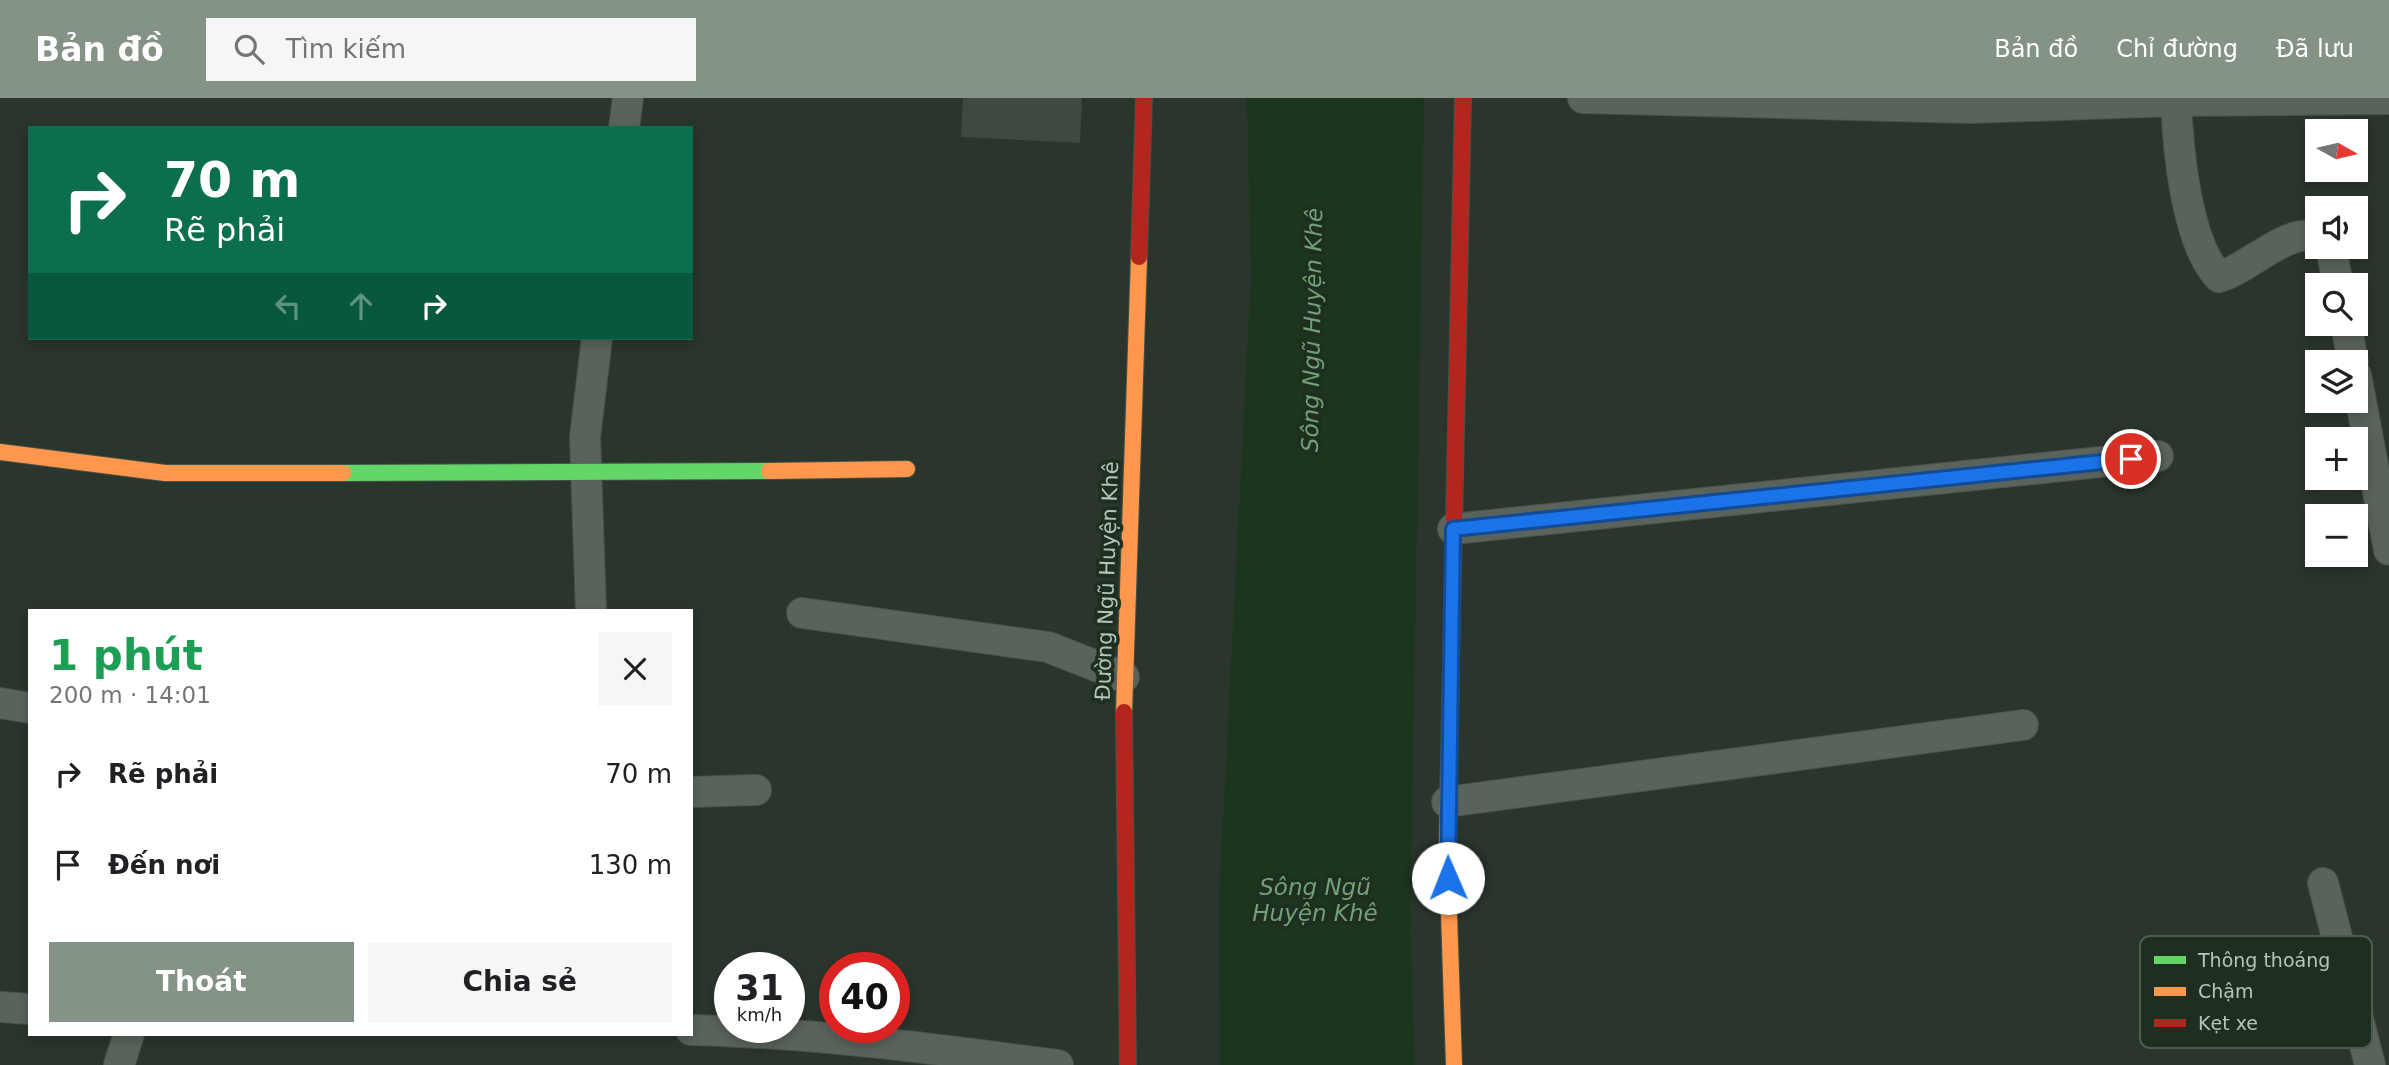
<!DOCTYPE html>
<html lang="vi">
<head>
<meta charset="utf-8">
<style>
  body { margin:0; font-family:"DejaVu Sans",sans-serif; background:#f6f6f6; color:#202124; height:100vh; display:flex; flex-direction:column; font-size:26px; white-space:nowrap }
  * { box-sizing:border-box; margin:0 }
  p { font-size:23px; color:#757577 }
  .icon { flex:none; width:38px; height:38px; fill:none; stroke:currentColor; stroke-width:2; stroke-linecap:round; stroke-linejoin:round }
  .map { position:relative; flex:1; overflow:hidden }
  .panel { position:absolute; left:28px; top:511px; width:665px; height:427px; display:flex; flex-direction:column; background:#fff; border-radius:0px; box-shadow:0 4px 10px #0003 }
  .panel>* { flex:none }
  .hud { position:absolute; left:28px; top:28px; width:665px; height:214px; border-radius:0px; box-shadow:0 4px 10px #0003; background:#0b6e4f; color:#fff; overflow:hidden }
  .needle { width:46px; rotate:98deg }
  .buttons { position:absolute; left:2305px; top:21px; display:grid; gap:14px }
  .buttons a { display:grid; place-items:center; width:63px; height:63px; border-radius:0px; background:#fff; box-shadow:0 4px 10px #0003; font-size:35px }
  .speed { position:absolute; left:714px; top:854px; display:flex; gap:14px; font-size:35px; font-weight:700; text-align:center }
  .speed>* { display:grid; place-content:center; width:91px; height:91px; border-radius:50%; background:#fff; box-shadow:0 4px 10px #0003; line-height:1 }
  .speed small { font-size:18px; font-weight:400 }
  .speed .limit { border:10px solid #d22; background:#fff; color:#111 }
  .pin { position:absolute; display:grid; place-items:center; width:60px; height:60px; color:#fff; margin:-30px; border:4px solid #fff; border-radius:50%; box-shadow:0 2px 7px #0007 }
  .me { position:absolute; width:77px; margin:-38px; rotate:359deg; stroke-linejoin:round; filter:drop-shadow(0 0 5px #0008) }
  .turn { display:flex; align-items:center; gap:24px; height:147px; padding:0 21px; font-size:32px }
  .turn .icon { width:91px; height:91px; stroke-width:2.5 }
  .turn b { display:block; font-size:49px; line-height:60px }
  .lanes { display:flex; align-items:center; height:66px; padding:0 21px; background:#0003; justify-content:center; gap:35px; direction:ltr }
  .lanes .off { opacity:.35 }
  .round { display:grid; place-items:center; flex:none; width:74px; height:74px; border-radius:0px; background:#f6f6f6 }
  .headline { display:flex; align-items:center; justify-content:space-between; height:119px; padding:0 21px }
  h1 { font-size:42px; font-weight:700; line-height:52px; color:#1e9e55 }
  .cta { display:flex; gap:14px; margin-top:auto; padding:14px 21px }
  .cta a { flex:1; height:80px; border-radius:0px; background:#849386; color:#fff; font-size:28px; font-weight:700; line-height:80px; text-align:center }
  .cta a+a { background:#f6f6f6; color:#202124 }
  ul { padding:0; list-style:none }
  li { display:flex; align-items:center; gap:21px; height:91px; padding:0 21px }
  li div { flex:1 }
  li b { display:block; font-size:26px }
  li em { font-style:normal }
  header { display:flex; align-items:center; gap:42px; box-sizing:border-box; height:98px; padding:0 35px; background:#849386; color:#fff }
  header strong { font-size:33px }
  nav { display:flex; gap:38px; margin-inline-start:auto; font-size:24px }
  .search { width:490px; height:63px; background:#f6f6f6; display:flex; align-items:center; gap:18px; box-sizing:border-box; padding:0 24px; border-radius:0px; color:#757577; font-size:26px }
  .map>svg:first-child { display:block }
</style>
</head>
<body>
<header>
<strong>Bản đồ</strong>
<div class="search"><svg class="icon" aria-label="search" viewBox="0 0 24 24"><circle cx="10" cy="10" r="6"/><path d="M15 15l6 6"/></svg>Tìm kiếm</div>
<nav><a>Bản đồ</a><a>Chỉ đường</a><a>Đã lưu</a></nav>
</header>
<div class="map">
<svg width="2389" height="967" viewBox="0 0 2389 967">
  <rect width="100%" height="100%" fill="#2a352c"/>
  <!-- water -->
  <path fill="#1b351f" d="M1247 0H1424L1410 832 1415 967H1220L1219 804 1251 180Z"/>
  <!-- building -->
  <path fill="#3e4940" d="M963 0H1082L1080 45 961 39Z"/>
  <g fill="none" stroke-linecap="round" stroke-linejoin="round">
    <defs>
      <path id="street" d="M1583 0 1970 10 2176 3C2178 51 2186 144 2219 179 2248 171 2288 129 2317 139
        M2176 3 2389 1
        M624 30 628 0
        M2331 149 2338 187
        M2346 226 2353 264
        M2356 277 2389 452
        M1453 431 2158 358
        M591 513 585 339 597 240
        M802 515 1048 549 1124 579
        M0 605 30 610
        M691 694 756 692
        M1447 704 2023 627
        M2323 785 2370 967
        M0 909 30 911
        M691 932C815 935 936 951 1058 967
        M119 967 129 936"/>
      <path id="fast" d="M343 375 769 373"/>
      <path id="slow" d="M0 354 165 375H343
        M769 373 907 371
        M1452 520 1447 754 1454 967
        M1124 614 1139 159"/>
      <path id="jam" d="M1139 159 1144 0
        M1452 520 1463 0
        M1124 614 1128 967"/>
    </defs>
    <!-- street casing -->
    <use href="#street" stroke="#475249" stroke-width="32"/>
    <!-- fast casing -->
    <use href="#fast" stroke="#475249" stroke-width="18"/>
    <!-- slow casing -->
    <use href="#slow" stroke="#475249" stroke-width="18"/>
    <!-- jam casing -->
    <use href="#jam" stroke="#475249" stroke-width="18"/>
    <!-- street -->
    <use href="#street" stroke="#5a635b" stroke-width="30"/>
    <!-- fast -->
    <use href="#fast" stroke="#63d668" stroke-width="16"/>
    <!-- slow -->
    <use href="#slow" stroke="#ff974d" stroke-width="16"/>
    <!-- jam -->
    <use href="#jam" stroke="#b3261e" stroke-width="16"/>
  </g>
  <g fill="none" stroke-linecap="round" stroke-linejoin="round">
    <defs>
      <path id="route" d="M1448 780 1453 431 2131 361"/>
    </defs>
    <!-- route casing -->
    <use href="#route" stroke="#114b97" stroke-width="18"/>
    <!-- route -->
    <use href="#route" stroke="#1a73e8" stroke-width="12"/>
  </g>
  <g text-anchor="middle" stroke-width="7" stroke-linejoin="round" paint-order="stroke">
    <!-- street labels -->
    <g font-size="21" fill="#b5c5b7" stroke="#1e2e20">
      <text transform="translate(1107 483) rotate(-88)" y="7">Đường Ngũ Huyện Khê</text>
    </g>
    <!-- water labels -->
    <g font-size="23" font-style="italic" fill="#72a078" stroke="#1e2e20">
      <text transform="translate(1312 232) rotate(-89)" y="8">Sông Ngũ Huyện Khê</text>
      <text x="1315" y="797">Sông Ngũ<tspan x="1315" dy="26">Huyện Khê</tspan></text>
    </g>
  </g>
  <!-- legend -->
  <rect x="2140" y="838" width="232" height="112" rx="10" fill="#1e2e20" stroke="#4b5b4d" stroke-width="2"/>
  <rect x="2154" y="858" width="32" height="8" fill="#63d668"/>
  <rect x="2154" y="889" width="32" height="9" fill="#ff974d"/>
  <rect x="2154" y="921" width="32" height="8" fill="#b3261e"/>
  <g font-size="19" fill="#b5c5b7">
    <text x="2198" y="869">Thông thoáng</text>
    <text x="2198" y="900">Chậm</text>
    <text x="2198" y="932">Kẹt xe</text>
  </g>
</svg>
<div class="buttons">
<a><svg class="needle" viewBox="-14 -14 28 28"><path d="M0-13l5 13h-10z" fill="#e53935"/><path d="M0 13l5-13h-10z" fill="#757577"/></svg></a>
<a><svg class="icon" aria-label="sound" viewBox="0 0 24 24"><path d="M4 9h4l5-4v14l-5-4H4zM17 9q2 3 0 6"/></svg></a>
<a><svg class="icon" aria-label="search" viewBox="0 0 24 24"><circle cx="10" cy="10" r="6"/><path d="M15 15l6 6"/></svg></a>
<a><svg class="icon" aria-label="layers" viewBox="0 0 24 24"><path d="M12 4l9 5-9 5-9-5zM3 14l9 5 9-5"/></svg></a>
<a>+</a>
<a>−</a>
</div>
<div class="speed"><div>31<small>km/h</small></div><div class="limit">40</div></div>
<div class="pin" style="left:2131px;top:361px;background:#d93025"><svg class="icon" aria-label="arrive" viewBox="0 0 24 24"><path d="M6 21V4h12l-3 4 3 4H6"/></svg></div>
<svg class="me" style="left:1448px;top:780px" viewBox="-20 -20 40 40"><circle r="19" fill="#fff"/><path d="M0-13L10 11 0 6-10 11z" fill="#1a73e8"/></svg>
<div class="hud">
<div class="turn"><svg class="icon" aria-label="right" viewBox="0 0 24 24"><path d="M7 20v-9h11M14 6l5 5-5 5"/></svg><div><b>70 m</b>Rẽ phải</div></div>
<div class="lanes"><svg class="icon off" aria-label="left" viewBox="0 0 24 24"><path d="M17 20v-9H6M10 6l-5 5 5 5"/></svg><svg class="icon off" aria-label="ahead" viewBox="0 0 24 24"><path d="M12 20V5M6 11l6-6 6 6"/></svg><svg class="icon" aria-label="right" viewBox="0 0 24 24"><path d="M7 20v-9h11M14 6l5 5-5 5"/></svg></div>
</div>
<section class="panel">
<div class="headline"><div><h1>1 phút</h1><p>200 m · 14:01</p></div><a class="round"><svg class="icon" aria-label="close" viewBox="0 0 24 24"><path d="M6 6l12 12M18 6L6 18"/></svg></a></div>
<ul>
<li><svg class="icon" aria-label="right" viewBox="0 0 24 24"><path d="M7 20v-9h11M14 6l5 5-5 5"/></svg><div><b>Rẽ phải</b></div><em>70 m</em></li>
<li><svg class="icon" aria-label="arrive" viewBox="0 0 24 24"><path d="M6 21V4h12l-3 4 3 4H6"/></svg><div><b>Đến nơi</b></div><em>130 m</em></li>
</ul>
<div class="cta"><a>Thoát</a><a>Chia sẻ</a></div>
</section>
</div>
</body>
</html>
